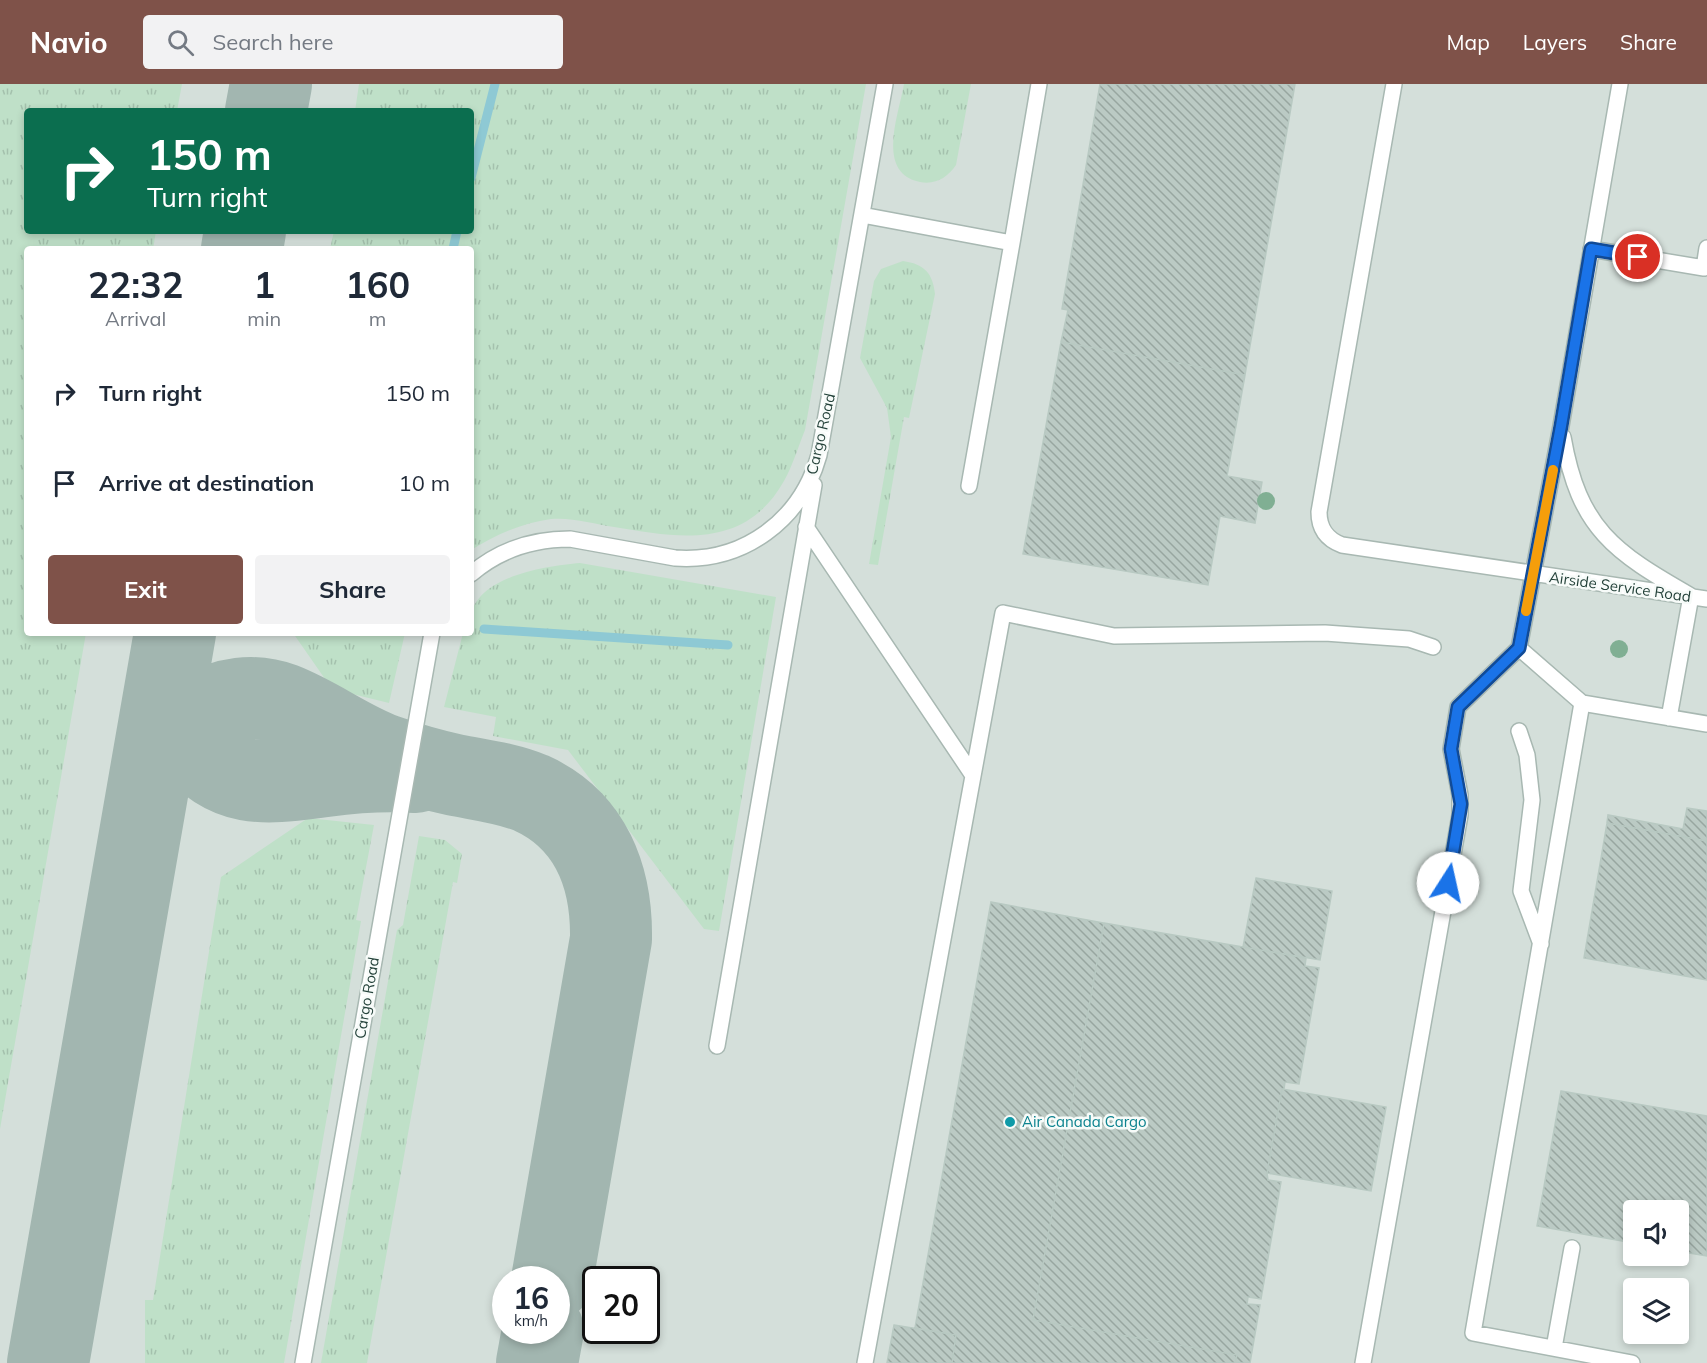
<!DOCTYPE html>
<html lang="en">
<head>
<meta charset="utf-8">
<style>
  body { margin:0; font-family:Mulish,sans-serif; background:#f2f2f3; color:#1f2937; height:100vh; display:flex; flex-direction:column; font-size:22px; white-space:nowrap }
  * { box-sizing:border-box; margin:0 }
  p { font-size:20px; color:#747a83 }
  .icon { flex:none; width:33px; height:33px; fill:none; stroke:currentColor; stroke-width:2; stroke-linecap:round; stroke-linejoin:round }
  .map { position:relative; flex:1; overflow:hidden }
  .details { position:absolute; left:24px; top:162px; width:450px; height:390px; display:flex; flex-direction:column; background:#fff; border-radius:6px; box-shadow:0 3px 9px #0003 }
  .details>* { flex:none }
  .top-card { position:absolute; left:24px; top:24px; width:450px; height:126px; border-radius:6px; box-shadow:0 3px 9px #0003; background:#0b6e4f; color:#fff; overflow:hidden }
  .tools { position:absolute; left:1623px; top:1116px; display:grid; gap:12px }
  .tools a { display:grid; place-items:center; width:66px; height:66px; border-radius:6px; background:#fff; box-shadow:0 3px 9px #0003; font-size:30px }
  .speed { position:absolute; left:492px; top:1182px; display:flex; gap:12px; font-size:30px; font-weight:700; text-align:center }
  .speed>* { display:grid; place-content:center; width:78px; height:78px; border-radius:50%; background:#fff; box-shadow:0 3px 9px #0003; line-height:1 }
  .speed small { font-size:15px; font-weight:400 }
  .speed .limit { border:3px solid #111; border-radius:9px; background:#fff; color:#111 }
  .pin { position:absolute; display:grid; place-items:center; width:51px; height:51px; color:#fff; margin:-26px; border:3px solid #fff; border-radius:50%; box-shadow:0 2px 6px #0007 }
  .me { position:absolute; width:66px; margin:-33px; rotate:10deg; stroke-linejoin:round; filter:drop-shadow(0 0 4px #0008) }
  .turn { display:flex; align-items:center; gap:21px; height:126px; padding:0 24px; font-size:27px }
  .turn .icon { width:78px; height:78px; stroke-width:2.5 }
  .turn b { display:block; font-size:42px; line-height:51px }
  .eta { display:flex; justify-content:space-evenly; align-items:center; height:102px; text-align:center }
  .eta b { font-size:36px; font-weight:700; line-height:42px }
  .primary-button { display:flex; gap:12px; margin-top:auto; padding:12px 24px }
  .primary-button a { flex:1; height:69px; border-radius:6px; background:#7f5249; color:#fff; font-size:24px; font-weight:700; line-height:69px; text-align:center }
  .primary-button a+a { background:#f2f2f3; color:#1f2937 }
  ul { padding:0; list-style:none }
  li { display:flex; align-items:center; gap:18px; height:90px; padding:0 24px }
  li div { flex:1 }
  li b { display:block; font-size:22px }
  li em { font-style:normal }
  header { display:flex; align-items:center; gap:36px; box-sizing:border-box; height:84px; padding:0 30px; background:#7f5249; color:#fff }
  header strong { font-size:28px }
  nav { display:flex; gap:33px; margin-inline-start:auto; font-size:21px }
  .search { width:420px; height:54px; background:#f2f2f3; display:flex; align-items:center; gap:15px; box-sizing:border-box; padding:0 21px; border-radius:6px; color:#747a83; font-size:22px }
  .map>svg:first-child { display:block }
</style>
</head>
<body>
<header>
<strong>Navio</strong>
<div class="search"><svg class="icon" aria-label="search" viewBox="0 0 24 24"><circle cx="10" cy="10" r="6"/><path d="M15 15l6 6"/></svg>Search here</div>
<nav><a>Map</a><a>Layers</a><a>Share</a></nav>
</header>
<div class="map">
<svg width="1707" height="1279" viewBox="0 0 1707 1279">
  <defs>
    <pattern id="grass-tufts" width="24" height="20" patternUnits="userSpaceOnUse" patternTransform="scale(1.5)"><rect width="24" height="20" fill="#bfe0c8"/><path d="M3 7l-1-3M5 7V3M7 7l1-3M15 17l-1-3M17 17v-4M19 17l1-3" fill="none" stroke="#a4c1ad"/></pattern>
    <pattern id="building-back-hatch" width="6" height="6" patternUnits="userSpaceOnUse" patternTransform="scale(1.5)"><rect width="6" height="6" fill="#bbcac4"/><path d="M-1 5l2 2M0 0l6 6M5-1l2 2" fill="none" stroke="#98a6a0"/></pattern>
  </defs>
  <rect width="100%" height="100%" fill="#e6efeb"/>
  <!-- built -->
  <path fill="#d4dfda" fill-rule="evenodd" d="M0 0H1707V1279H0ZM27 27H471V147H27ZM27 165H471V549H27ZM1634 1126H1678V1172H1634ZM506 1196H556V1246H506ZM596 1196H646V1246H596ZM1634 1204H1678V1250H1634Z"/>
  <!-- grass -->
  <path fill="url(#grass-tufts)" d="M0 0H182L177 27H27V147H156L153 165H27V549H86L0 1045Z
    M359 0H866L805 346C798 363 793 381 784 397 745 466 680 454 614 443 595 440 571 433 551 435 522 439 495 451 471 466V165H330L334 147H471V27H355Z
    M904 0H971L956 81C948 93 936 101 920 98 875 89 899 30 904 0Z
    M903 177C924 180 933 189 935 210L909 334 904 333 878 481 869 480 891 353 887 324 860 274 874 197 881 185Z
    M580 479 776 513 719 847 704 845 568 666 493 652 496 633 444 623 463 549H471C471 543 470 536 471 530 481 491 547 482 580 479Z
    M293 549H405L389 619 332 605Z
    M308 734 374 741 356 836 361 837 284 1279H145V1216H153L221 793Z
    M419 752 445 756 462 770 457 799 453 798 367 1279H321L397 846 403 841Z"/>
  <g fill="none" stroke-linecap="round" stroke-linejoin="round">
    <!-- stream -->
    <path stroke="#8ec9d4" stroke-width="9" d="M471 94 495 0
      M453 165 457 147
      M484 545 728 561"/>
    <!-- taxiway -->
    <path stroke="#a2b6b0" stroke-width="82" d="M266 27 271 0
      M242 165 245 147
      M169 589C167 613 174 638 189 657 228 708 270 699 325 692 355 688 386 686 416 688
      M150 696C167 640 224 598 283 620 319 634 349 658 385 671 408 679 432 686 455 691 480 696 507 699 531 709 591 736 612 793 611 855L552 1196
      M48 1279 175 549
      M537 1279 543 1246"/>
  </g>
  <!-- building -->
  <path fill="url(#building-back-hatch)" stroke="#b8c9c2" stroke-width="1.5" d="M1100 0H1295L1245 291 1061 258 1068 226 1062 225Z
    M1061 258 1245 291 1227 392 1262 398 1255 439 1220 432 1208 501 1023 470Z
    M1687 724 1707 727V757L1607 739 1608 731 1683 745Z
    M1607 739 1707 757V896L1584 874Z
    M1256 794 1332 807 1320 876 1243 863Z
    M991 818 1104 839 1033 1236 1237 1271 1235 1279H952L956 1251 915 1244Z
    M1104 839 1306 874 1305 882 1319 884 1299 1000 1285 998 1284 1005H1282L1267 1089 1268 1096 1281 1098 1261 1215 1248 1213 1247 1220 1260 1221 1250 1279H1235L1237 1271 1033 1236Z
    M1282 1005 1386 1023 1371 1107 1267 1089Z
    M1561 1007 1707 1032V1172L1678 1167V1126H1634V1159L1537 1142Z
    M894 1241 956 1251 952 1279H887Z"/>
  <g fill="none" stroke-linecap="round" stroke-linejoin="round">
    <defs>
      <path id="lane" d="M1394 0 1319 428C1319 444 1326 455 1342 461L1707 515
        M862 131 1012 159 1039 0
        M1591 165 1704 184 1707 164
        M1563 353C1579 445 1614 468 1691 512L1669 634
        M969 402 1012 159
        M806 443 972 690
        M471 490C499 466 534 455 570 455L675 474C744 479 801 436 819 371L885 0
        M1519 564 1582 619 1473 1249 1632 1279
        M1582 619 1707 640
        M1519 647 1527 671 1532 716 1521 807 1541 860
        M717 962 814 401
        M1554 1264 1572 1164
        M303 1279 432 549
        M865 1279 1003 529 1114 552 1325 549 1409 555 1433 563
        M1363 1279 1460 731V711L1451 665 1458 623 1519 564 1561 342 1620 0"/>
    </defs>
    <!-- lane casing -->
    <use href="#lane" stroke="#a8b8b2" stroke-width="18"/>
    <!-- lane -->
    <use href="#lane" stroke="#fff" stroke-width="15"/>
  </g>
  <!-- trees -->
  <g fill="#80af93">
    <circle cx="1266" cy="417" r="9"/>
    <circle cx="1619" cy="565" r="9"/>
  </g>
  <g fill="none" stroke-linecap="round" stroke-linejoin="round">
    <defs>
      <path id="route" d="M1448 799 1461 720 1451 665 1458 623 1519 564 1561 342 1591 165 1638 173"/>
    </defs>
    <!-- route casing -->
    <use href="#route" stroke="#114b97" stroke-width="15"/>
    <!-- route -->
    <use href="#route" stroke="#1a73e8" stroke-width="10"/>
    <!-- slow -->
    <path stroke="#f59e0b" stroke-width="10" d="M1526 527 1553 386"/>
  </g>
  <!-- markers -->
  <circle fill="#0f9aa8" stroke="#f7fbf9" stroke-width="2" cx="1010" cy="1038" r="6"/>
  <g text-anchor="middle" stroke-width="5" stroke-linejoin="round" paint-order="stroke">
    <!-- street labels -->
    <g font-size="15" fill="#24423a" stroke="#f7fbf9">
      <text transform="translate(821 350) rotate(-77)" y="5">Cargo Road</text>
      <text transform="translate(1620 503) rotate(8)" y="5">Airside Service Road</text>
      <text transform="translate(367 914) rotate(-80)" y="5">Cargo Road</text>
    </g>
    <!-- culture labels -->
    <g font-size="15" fill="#0d838f" stroke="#f7fbf9" text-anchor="start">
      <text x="1022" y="1043">Air Canada Cargo</text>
    </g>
  </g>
</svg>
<div class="tools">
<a><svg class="icon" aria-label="sound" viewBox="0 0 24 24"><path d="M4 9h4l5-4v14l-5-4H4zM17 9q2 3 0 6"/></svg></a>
<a><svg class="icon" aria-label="layers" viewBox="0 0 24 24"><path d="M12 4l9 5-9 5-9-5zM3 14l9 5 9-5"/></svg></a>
</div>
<div class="speed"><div>16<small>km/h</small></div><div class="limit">20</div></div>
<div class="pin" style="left:1638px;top:173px;background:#d93025"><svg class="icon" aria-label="arrive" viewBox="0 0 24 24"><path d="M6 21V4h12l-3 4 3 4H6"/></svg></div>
<svg class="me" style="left:1448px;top:799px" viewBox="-20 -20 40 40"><circle r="19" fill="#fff"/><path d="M0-13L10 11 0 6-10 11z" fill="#1a73e8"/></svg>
<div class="top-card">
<div class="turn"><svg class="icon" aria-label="right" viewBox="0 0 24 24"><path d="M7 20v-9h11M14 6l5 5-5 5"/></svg><div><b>150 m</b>Turn right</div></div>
</div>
<section class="details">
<div class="eta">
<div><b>22:32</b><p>Arrival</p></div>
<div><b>1</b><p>min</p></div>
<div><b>160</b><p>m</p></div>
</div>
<ul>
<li><svg class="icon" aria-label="right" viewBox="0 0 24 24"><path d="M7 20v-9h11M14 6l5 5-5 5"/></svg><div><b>Turn right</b></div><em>150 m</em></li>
<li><svg class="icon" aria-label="arrive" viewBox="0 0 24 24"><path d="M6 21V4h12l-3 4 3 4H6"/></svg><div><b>Arrive at destination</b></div><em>10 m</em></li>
</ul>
<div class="primary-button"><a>Exit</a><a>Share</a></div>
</section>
</div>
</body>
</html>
